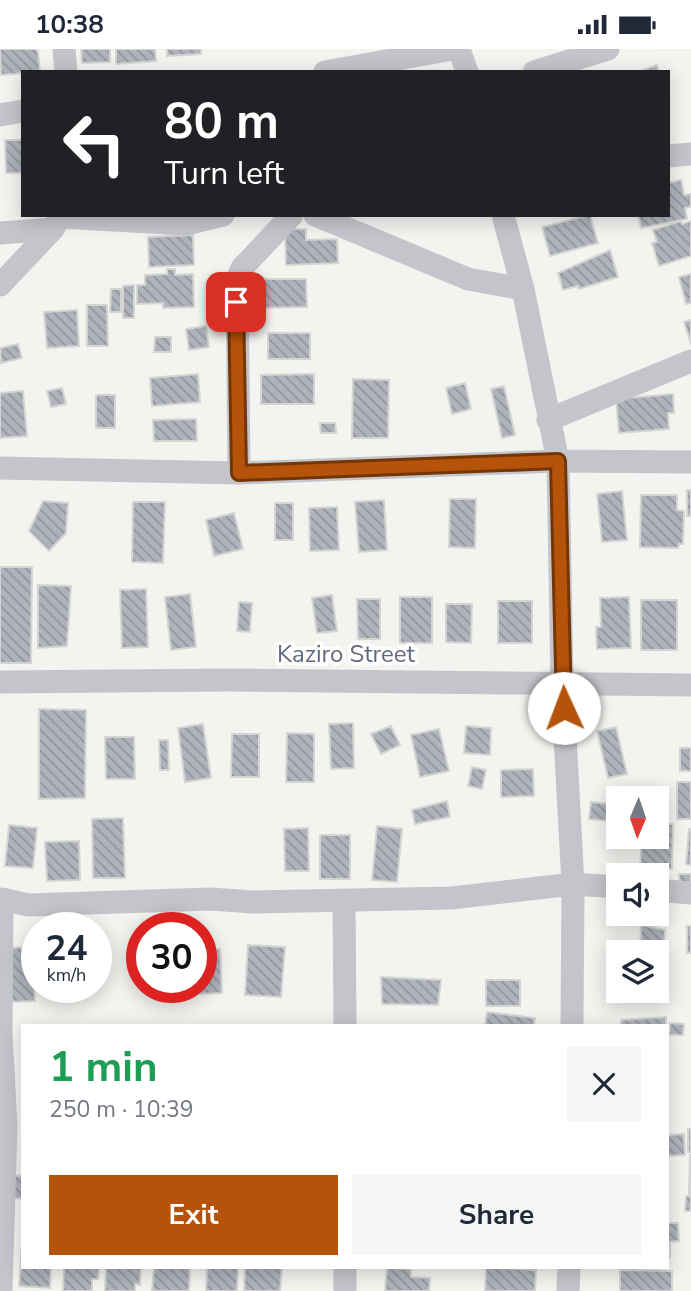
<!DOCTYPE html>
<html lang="en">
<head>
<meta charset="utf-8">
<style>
  body { margin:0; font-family:"Nunito Sans",sans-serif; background:#f6f6f7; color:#1f2937; height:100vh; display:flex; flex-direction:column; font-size:26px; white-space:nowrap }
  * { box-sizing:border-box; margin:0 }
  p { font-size:23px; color:#747a83 }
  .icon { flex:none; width:38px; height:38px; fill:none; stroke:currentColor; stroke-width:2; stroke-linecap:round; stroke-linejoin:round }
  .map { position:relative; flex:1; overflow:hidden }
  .details { position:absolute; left:21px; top:975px; width:648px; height:245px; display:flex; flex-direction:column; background:#fff; border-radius:0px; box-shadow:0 4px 18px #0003 }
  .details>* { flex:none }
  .hud { position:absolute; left:21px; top:21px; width:649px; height:147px; border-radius:0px; box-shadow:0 4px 18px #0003; background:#202124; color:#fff; overflow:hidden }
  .needle { width:46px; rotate:182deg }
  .tools { position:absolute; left:606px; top:737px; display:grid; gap:14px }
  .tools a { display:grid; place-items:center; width:63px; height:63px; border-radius:0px; background:#fff; box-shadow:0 4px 18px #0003; font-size:35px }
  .speed { position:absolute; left:21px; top:863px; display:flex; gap:14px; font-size:35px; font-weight:700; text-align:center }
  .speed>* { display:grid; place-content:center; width:91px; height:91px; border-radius:50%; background:#fff; box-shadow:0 4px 18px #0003; line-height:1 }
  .speed small { font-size:18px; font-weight:400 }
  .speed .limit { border:10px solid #d22; background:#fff; color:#111 }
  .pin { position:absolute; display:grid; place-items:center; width:60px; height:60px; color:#fff; margin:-30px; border-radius:14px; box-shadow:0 4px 10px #0006 }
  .me { position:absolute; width:77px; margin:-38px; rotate:358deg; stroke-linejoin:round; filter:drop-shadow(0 0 5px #0008) }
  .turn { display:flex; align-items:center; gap:24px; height:147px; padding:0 28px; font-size:32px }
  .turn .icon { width:91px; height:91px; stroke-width:2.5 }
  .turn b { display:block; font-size:49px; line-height:60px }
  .round { display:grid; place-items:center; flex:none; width:74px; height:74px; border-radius:0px; background:#f6f6f7 }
  .overview { display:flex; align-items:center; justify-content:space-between; height:119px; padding:0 28px }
  h1 { font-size:42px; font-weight:700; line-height:52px; color:#1e9e55 }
  .action { display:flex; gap:14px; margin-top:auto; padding:14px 28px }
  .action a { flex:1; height:80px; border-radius:0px; background:#b45309; color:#fff; font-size:28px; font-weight:700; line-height:80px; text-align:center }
  .action a+a { background:#f6f6f7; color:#1f2937 }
  .status { display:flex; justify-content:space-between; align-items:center; height:49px; padding:0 35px; background:#fff; direction:ltr }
  .status svg { height:19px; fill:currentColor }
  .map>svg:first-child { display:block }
</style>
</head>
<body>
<div class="status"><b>10:38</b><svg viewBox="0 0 49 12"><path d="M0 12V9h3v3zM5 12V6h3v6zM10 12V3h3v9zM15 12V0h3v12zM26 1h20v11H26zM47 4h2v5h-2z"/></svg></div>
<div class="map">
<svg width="691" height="1242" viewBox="0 0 691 1242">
  <defs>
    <pattern id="building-back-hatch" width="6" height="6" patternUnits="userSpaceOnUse" patternTransform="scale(1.75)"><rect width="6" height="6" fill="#b0b3bb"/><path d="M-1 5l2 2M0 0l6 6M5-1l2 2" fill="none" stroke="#93959d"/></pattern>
  </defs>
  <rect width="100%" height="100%" fill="#f2f4f0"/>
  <!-- building -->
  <path fill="url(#building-back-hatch)" stroke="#d4d5d3" stroke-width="2" d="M0 0H35L38 2 40 23 1 26Z
    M81 0H110V13L82 14Z
    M116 0H155L156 12 116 15Z
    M167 0H201V5L167 7Z
    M657 16 659 23H638Z
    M5 91H23V124H6Z
    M681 131 684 146 691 145V158L685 159 687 170 641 179 638 166H668V134Z
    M590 166 598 194 550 207 542 178Z
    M681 172 682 175 691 172V207L659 217 652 194 657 193 653 181Z
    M285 180H306V191L337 190 338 214 286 216Z
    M193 186 194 216 149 218 148 188Z
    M610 201 618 228 579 240 578 237 563 241 558 224Z
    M167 220H175V226L193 225 194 258 163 259V254L137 255V236H145V226L167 225Z
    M691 225V254L686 255 679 228Z
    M257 230H306L307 258 257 259Z
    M134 236V269H123V237Z
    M111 240H121V263H110Z
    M87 256H107L108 297H87Z
    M77 261 79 297 47 299 44 263Z
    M691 271V295L684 273Z
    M206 277 209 298 189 301 186 280Z
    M268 284H310V310H268Z
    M155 288H171V303H154Z
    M18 295 22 309 1 314 0 299Z
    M198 325 200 353 152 357 150 329Z
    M314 325V355H261V326Z
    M353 330 389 331 388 389H352Z
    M465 334 471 360 452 365 446 339Z
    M504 337 515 386 502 389 491 340Z
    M62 339 66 355 51 358 47 342Z
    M23 342 27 387 0 389V344Z
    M673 345 674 364H668L669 380 619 384 616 350Z
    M96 346H115V379H96Z
    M196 370 197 392H154L153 371Z
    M320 374H335L336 384H321Z
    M687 441H691V467H687Z
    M622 442 627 491 602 493 597 445Z
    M641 446H677V461L684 462 683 495H679L678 499 640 498Z
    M450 450H476L475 499 449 498Z
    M384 451 387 501 359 503 355 453Z
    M43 452 68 454 66 484 49 502 29 482Z
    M133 453H165L163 514 132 513Z
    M275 454H293V491H275Z
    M337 458 339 501 310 502 309 459Z
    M234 464 243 500 214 507 206 471Z
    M0 518H32L31 614H0Z
    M38 536 71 537 67 597 38 599Z
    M146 540 148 598 122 599 120 541Z
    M190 545 196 598 171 601 165 548Z
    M332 546 337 582 317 584 312 549Z
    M400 548H432V594H400Z
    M629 548 631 599 597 600 596 578H601L600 549Z
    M357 550H380V590H358Z
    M641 551H677V601H641Z
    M498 552H532V594H498Z
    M239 553 252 554 250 583 237 582Z
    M446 555H472L471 594 446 593Z
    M39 660 86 661 85 749 39 750Z
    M353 674 354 719 331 720 329 675Z
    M203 675 211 729 185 733 178 679Z
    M391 677 400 696 381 705 371 685Z
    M466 677 491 679 490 706 464 704Z
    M616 678 627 725 608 729 597 682Z
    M439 680 449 722 420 728 411 686Z
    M287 684 314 685V733H286Z
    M232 685H259V728H231Z
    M105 688H134L135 730H106Z
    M159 691H168L169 721H160Z
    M680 699H691V722H680Z
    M472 718 486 721 482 740 468 737Z
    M533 720 534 747 501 748V721Z
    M677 733H691V770H677Z
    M447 752 450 768 415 775 412 761Z
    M591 753 618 756V773L589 770Z
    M123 769 125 829H93L92 770Z
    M656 775H673L672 820 640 818 642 788H656Z
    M9 776 37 779 33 819 5 817Z
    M377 777 402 780 397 833 372 831Z
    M308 779 309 822H285L284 780Z
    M689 780H691V816L686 815Z
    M320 786H350V830H320Z
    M79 792 80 831 47 832 45 793Z
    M679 825H691V840H680Z
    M641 876 665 881 664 897H653V902H640Z
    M687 877H691V904H687Z
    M248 896 285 898 281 948 245 946Z
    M33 898 35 952 11 953 9 899Z
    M220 900 222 944 200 945 201 901Z
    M656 924 664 925 662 948 622 945V942H656Z
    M381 928 441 931 438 956 382 955Z
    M486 931H520V957H486Z
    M487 963 535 969 534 976H485Z
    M666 968V976H621V971Z
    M670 974 684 975 683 986H669Z
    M688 1080H691V1103H688Z
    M684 1085 685 1106 667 1107V1086Z
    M690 1106H691V1145H689Z
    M14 1126 23 1127V1150L13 1149Z
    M686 1147H691V1162H685Z
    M667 1174H678L679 1192 670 1193V1208H667Z
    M22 1195 23 1218H51L50 1239 19 1237Z
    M64 1218H99L98 1230H92V1242H63Z
    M106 1218H141L140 1236 135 1235V1242H105Z
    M154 1218H190L189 1242H152Z
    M207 1218H238L237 1242H206Z
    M245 1218H282L280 1242H244Z
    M486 1218 536 1221 535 1242H485Z
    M387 1219 411 1220V1228L430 1229 429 1242H385Z
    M620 1221 672 1222V1242H620Z"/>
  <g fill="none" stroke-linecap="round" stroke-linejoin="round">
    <!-- minor -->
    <path stroke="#c4c5ca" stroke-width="23" d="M64 0 66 23
      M459 0 467 23
      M325 23 453 0
      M534 23 608 0
      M0 66 23 62
      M668 107 691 105
      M315 166 468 230 523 240
      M503 166 523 240 558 412 562 633 573 835 572 976
      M60 168 186 175 223 166
      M0 184 53 180
      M0 236 53 180 60 166
      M548 371 691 312
      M0 419 239 424 558 412 691 413
      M239 424 237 231 242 219 292 166
      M0 633 227 631 691 636
      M656 841 691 844
      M344 851 345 976
      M345 1218V1242
      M1 1242 6 1077 1 983 2 850 28 856 210 850 254 853 451 849 573 835 618 838
      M568 1242 569 1218"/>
  </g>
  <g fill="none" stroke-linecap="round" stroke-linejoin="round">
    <defs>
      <path id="route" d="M236 253 239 424 558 412 564 659"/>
    </defs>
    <!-- route casing -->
    <use href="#route" stroke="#753606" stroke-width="18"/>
    <!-- route -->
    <use href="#route" stroke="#b45309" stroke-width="12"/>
  </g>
  <g text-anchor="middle" stroke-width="7" stroke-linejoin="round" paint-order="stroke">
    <!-- street labels -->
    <g font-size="24" fill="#636880" stroke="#fff">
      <text x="346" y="613">Kaziro Street</text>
    </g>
  </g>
</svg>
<div class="tools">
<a><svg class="needle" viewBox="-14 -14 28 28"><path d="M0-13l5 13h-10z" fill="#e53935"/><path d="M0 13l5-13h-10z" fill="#747a83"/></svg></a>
<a><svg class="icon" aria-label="sound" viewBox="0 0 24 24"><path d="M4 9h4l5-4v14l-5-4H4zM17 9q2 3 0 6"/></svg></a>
<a><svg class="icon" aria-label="layers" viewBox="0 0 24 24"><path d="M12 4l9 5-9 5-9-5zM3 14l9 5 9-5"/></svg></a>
</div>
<div class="speed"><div>24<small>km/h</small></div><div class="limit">30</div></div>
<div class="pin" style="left:236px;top:253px;background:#d93025"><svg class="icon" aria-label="arrive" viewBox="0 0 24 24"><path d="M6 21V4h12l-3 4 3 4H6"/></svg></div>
<svg class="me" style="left:564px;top:659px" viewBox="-20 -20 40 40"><circle r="19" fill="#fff"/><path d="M0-13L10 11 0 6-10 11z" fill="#b45309"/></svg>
<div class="hud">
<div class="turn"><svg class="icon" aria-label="left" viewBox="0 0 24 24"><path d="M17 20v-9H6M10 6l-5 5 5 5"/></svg><div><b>80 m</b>Turn left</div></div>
</div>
<section class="details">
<div class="overview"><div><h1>1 min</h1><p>250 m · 10:39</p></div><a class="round"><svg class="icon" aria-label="close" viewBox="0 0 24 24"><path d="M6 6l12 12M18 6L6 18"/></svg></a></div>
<div class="action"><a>Exit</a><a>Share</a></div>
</section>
</div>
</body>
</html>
